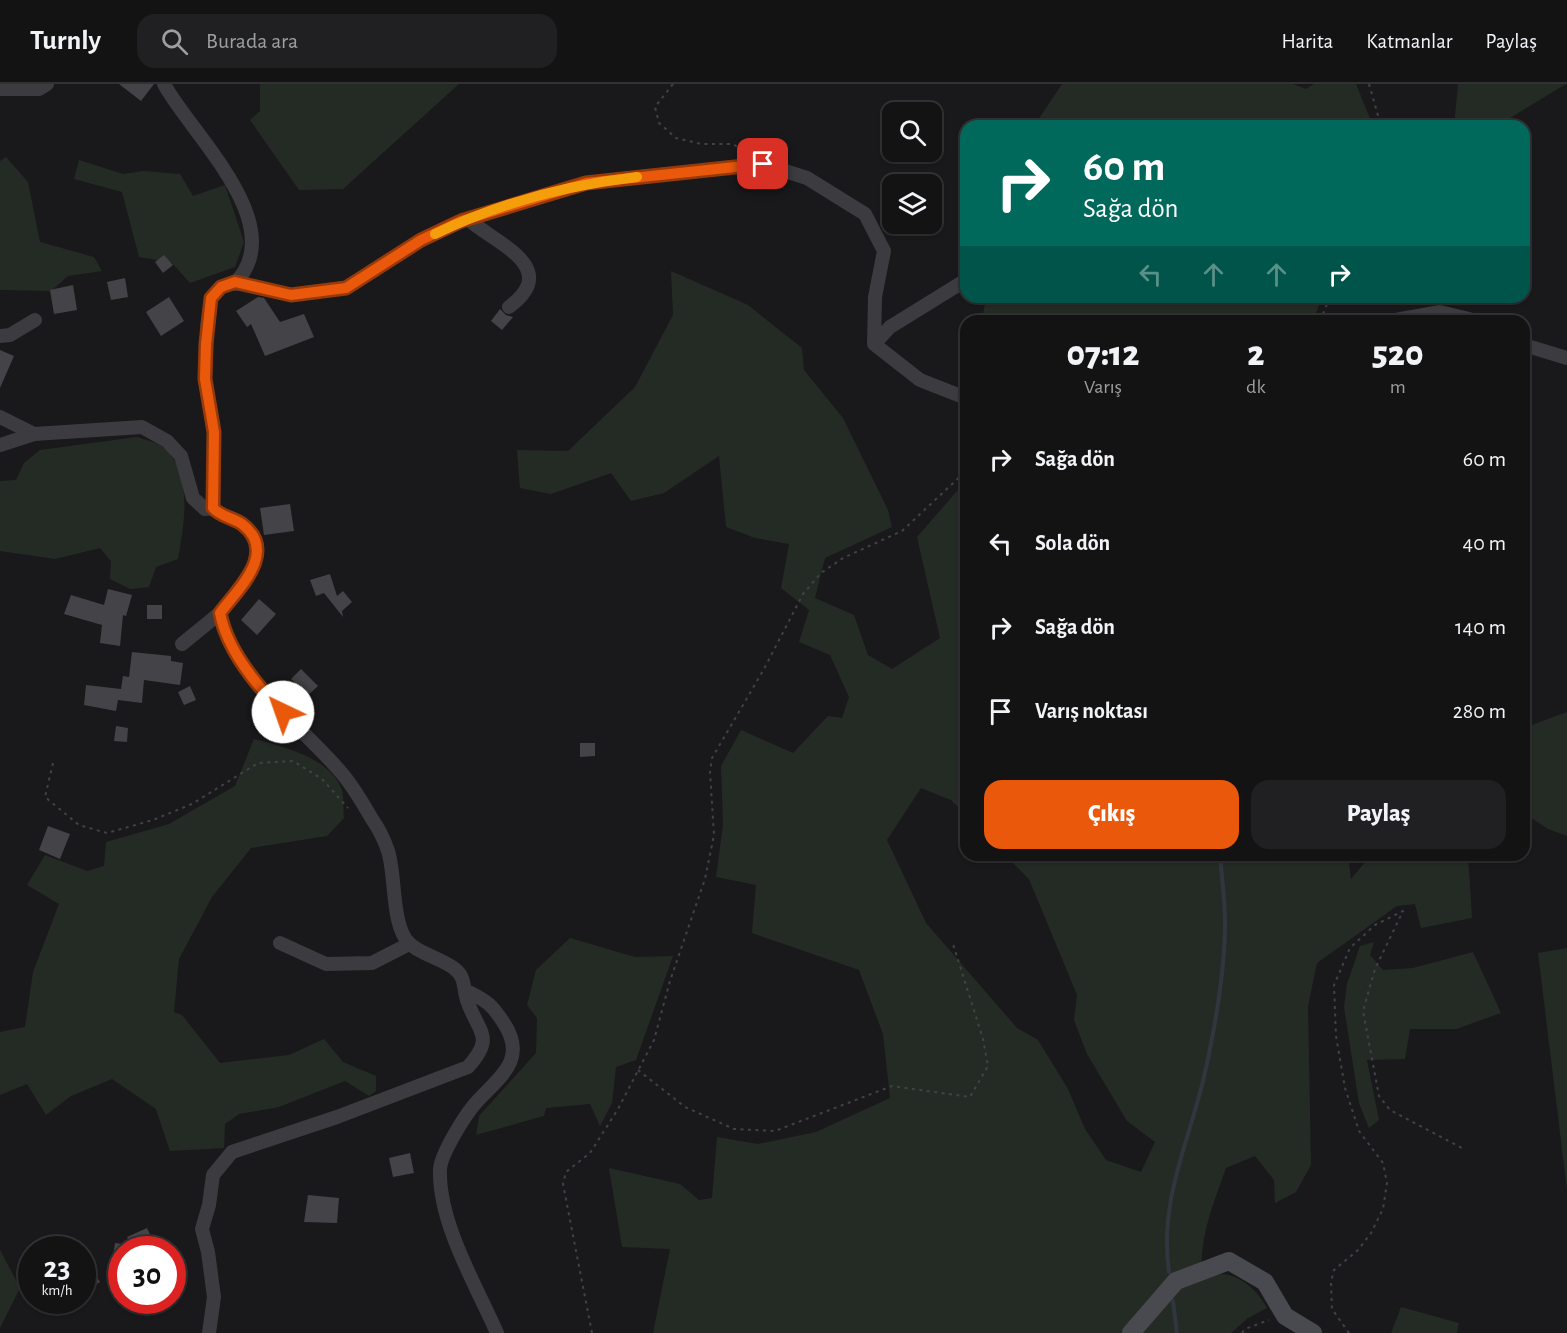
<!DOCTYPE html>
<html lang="tr">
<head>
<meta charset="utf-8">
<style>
  body { margin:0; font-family:"Alegreya Sans",sans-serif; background:#202022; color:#f1f3f6; height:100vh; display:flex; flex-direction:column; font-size:22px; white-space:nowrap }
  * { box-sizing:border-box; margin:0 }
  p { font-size:20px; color:#9d9ea0 }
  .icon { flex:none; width:33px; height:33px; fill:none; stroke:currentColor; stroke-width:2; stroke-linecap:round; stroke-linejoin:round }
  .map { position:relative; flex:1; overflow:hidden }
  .panel { position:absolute; left:960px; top:231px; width:570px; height:546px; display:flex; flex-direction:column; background:#131314; border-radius:18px; box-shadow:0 2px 4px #0004,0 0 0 2px #323234 }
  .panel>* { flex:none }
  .hud { position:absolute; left:960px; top:36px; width:570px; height:183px; border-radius:18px; box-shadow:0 2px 4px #0004,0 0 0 2px #323234; background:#00695c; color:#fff; overflow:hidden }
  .tools { position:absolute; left:882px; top:18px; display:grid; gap:12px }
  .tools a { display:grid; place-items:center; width:60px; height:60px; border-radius:12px; background:#131314; box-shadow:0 2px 4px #0004,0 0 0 2px #323234; font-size:30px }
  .speed { position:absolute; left:18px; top:1152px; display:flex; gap:12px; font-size:30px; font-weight:700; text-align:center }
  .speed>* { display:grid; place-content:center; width:78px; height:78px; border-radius:50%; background:#131314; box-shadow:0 2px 4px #0004,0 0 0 2px #323234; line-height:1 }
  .speed small { font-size:15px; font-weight:400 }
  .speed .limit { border:9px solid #d22; background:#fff; color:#111 }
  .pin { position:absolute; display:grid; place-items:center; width:51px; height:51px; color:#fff; margin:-26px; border-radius:12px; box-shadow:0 3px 9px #0006 }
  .me { position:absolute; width:66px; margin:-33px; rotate:318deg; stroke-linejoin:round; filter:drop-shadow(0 0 4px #0008) }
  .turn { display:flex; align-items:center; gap:21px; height:126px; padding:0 24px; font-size:27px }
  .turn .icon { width:78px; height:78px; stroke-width:2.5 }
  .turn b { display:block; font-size:42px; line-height:51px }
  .lanes { display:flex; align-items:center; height:57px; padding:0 24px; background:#0003; justify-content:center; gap:30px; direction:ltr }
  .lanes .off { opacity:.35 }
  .eta { display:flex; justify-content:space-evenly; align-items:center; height:102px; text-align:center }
  .eta b { font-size:36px; font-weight:800; line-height:42px }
  .button { display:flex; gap:12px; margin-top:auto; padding:12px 24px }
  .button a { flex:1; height:69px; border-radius:18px; background:#ea580c; color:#fff; font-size:24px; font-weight:800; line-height:69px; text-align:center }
  .button a+a { background:#202022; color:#f1f3f6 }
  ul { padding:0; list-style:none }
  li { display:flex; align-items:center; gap:18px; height:84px; padding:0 24px }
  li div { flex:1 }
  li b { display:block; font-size:22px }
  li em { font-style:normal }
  header { display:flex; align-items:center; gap:36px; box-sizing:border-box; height:84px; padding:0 30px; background:#131314; border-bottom:2px solid #323234 }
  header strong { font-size:28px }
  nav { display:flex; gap:33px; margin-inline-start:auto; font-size:21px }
  .search { width:420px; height:54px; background:#202022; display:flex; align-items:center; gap:15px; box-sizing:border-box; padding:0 21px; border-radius:18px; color:#9d9ea0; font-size:22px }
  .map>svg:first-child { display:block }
</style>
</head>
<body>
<header>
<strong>Turnly</strong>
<div class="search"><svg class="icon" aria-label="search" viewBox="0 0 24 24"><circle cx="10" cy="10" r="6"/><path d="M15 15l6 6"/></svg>Burada ara</div>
<nav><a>Harita</a><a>Katmanlar</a><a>Paylaş</a></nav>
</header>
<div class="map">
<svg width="1567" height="1249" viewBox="0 0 1567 1249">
  <rect width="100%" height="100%" fill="#19191b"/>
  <!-- green -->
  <path fill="#242b25" d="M260 0H459L343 105 299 106 250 36 260 27Z
    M1062 0H1293L1306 5 1314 0H1356L1373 42H1034Z
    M1458 0H1566L1497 42H1454Z
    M6 73 28 98 40 158 94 173 102 187 68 192 51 207 0 206V77Z
    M79 76 123 90 143 87 180 90 193 112 225 101 244 158 235 183 190 199 171 178 139 173 122 108 74 95Z
    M671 187 748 221 802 264 804 286 843 334 888 426 892 443 825 474 815 514 854 531 868 571 892 585 940 554 917 453 957 407 966 401V731L951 716 921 704 887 756 926 839 1017 944 1038 956 1068 1005 1085 1045 1106 1076 1141 1088 1155 1058 1127 1037 1087 970 1074 936 1077 911 1029 795 1005 771H1348L1351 795 1371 771H1468L1472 834 1421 844 1415 820 1397 822 1317 879 1308 922 1311 1081 1296 1108 1275 1119 1274 1096 1255 1072 1226 1084C1212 1124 1199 1153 1202 1196 1208 1195 1215 1191 1221 1190 1240 1190 1259 1208 1267 1224L1248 1234 1231 1249H653L670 1165 622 1163 609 1084 680 1100 699 1116 712 1114 717 1053 758 1060 816 1048 890 1014 883 950 859 886 752 849 756 801 716 793 723 741 721 682 741 646 793 669 828 632 842 634 849 613 830 571 799 558 809 526 781 504 789 460 755 454 726 443 719 372 664 409 631 417 611 389 551 410 520 404 517 366 568 367 635 303 673 231Z
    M986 213H1322L1313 237H982Z
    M137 353C145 356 157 358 163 363 194 390 184 440 178 475L156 483 149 503 130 505 110 495 111 477 100 464 55 475 0 467V397L16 396 24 379 40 366Z
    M1567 628V752L1548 745 1524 729V644Z
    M254 655C282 662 331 674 342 706 344 714 343 725 344 734L327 752 251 764 212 813 179 875 174 928 182 931 220 979 289 971 324 955 343 978 376 992V1007L369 1012 345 997 279 1023 239 1030 225 1040 224 1064 170 1067 156 1025 112 995 71 1012 46 1031 27 1000 0 1011V948L25 943 33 888 59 820 27 801 45 771 87 787 104 782 106 758 169 740 235 702Z
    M570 854 635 873 673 872 636 976 616 983 612 1019 600 1042 590 1020 546 1024 544 1032 476 1051 479 1032 536 969 537 934 527 921 536 886Z
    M1374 858 1370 871 1383 886 1413 884 1473 868 1501 929 1456 945H1410L1405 975 1367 976 1379 1036 1369 1044 1359 1019 1344 923 1347 900 1360 862Z
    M1567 864V1106L1538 869Z
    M0 1166 20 1204 0 1244Z
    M1401 1223 1459 1239 1457 1249H1391Z"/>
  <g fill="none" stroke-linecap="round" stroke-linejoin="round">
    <!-- stream -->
    <path stroke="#30363e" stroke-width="4" d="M1169 1188C1159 1116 1188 1061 1204 993 1215 944 1225 889 1225 839 1225 817 1222 794 1220 771
      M1173 1217 1177 1249"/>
  </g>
  <!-- building -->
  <path fill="#444448" d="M119 0H154L141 17Z
    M164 171 173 181 163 189 155 178Z
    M125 194 128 213 111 216 107 198Z
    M73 201 77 226 54 230 50 206Z
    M169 213 184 237 161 252 146 228Z
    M258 213 264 214 280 238 304 230 314 253 265 272 251 240 247 243 236 227Z
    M500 225 506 231 513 233 502 246 491 237Z
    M0 266 14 272 0 304Z
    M290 420 294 447 264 451 260 424Z
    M330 490 337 512 343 507 352 518 342 527 343 533 324 509 316 512 310 496Z
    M108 505 132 511 126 532 123 531 120 562 100 559 102 541 64 530 71 511 104 521Z
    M259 515 276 530 257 551 241 536Z
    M147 521H162V535H147Z
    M132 568 171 572V577L183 579 180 601 144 596 142 619 118 616 116 627 84 621 86 601 121 605 123 592 129 593Z
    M301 585 318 602 302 617 290 604 295 599 291 595Z
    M190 602 196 616 184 621 178 608Z
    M116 642 128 644 127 658 114 657Z
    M580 659H595V672L580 673Z
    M48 742 70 750 60 775 39 766Z
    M410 1069 414 1089 393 1093 389 1074Z
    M308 1111 339 1114 337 1139 304 1138Z
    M147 1144 155 1161 147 1166H133L127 1153Z
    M115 1159 122 1160V1195L110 1193Z
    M82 1170 100 1198 82 1209Z"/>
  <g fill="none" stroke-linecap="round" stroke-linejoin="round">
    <!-- path -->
    <path stroke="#414247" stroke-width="2" stroke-dasharray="3 4.5" stroke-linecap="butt" d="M673 0 655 23 659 39 676 54 701 60H733L746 68
      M1369 0 1381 42
      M1320 237 1330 213
      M1524 563 1526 565
      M53 679 45 713 79 741 107 749 153 736 192 720 258 679 293 677 322 695 348 724
      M638 986 685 1023 734 1045 775 1047 892 1002 970 1013 988 982 983 955 953 860
      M592 1249 563 1100 566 1088 590 1069 618 1025 654 956 670 897 705 795 714 751 710 688 712 674 764 585 803 510 821 489 843 474 902 447 966 387
      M1242 1249 1245 1245 1269 1236
      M1349 1249 1332 1225 1331 1198 1334 1186 1358 1166 1371 1149 1383 1125 1387 1099 1383 1079 1359 1047 1345 1004 1336 952 1334 901 1350 864 1375 841 1403 827 1375 885 1363 927 1379 1012 1390 1026 1462 1064"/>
    <!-- street -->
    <path stroke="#3b3b40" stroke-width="14" d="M164 0C190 49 292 141 235 199
      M0 5H39L47 0
      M468 135C494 159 563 183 509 223
      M1390 237 1440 228 1477 237
      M0 252 10 251 35 236
      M874 260 890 243 966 196
      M1524 261 1567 274
      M0 333 34 350
      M0 361 34 350 142 343 167 357 181 372 193 414 205 425 213 424 214 348 205 295 207 243 211 215 221 203 235 199 291 211 346 204 421 156 461 137 586 99 763 80 807 94 865 130 884 167 875 213 874 260 920 296 966 314
      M182 560 220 529
      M280 859 326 880 372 879 409 860
      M465 906C487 917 492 920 505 941 528 978 496 995 474 1021 464 1033 441 1070 440 1085 438 1138 476 1201 497 1249
      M209 1249 214 1213 208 1168 202 1145 209 1121 213 1091 232 1068 337 1033 468 983C495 953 479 949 468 919 463 907 466 894 456 886 444 875 419 870 409 859 391 841 396 791 388 767 384 755 379 745 372 735 362 718 352 700 339 686 299 640 232 591 220 529 238 505 279 468 242 440 234 434 221 433 213 424"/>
    <!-- secondary -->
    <path stroke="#494a50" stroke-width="18" d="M1131 1249 1176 1197 1229 1177 1265 1198 1285 1232 1313 1249"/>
  </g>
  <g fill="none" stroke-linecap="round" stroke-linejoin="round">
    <defs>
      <path id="route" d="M283 628C256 601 227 566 220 529 238 505 279 468 242 440 234 434 221 433 213 424L214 348 205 295 206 260 211 214 221 203 235 198 291 211 346 204 421 156 461 137 586 99 763 80"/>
    </defs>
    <!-- route casing -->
    <use href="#route" stroke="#983908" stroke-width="15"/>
    <!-- route -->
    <use href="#route" stroke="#ea580c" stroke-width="10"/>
    <!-- slow -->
    <path stroke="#f59e0b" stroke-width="10" d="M435 150C497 120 568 101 637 93"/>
  </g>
</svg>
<div class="tools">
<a><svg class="icon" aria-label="search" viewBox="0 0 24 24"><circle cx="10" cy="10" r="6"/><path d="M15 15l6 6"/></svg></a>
<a><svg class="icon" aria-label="layers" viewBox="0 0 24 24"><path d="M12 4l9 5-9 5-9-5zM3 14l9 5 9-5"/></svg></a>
</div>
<div class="speed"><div>23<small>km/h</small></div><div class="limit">30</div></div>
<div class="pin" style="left:763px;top:80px;background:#d93025"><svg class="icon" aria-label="arrive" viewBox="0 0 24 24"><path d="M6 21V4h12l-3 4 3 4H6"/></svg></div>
<svg class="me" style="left:283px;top:628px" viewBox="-20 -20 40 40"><circle r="19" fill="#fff"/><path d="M0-13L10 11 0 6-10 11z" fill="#ea580c"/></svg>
<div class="hud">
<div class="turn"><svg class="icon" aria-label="right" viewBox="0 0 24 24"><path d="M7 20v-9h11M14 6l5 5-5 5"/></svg><div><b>60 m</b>Sağa dön</div></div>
<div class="lanes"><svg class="icon off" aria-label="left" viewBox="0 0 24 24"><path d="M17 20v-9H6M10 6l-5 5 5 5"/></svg><svg class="icon off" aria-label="ahead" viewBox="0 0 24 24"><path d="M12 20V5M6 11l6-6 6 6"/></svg><svg class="icon off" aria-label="ahead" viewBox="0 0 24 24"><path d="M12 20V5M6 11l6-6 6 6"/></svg><svg class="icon" aria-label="right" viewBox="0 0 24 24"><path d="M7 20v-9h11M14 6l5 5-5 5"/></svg></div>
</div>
<section class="panel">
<div class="eta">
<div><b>07:12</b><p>Varış</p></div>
<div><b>2</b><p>dk</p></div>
<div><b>520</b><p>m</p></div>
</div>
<ul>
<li><svg class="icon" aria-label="right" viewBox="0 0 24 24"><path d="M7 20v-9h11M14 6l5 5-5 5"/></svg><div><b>Sağa dön</b></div><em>60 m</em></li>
<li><svg class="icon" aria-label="left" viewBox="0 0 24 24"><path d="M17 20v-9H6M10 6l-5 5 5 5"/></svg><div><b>Sola dön</b></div><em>40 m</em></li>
<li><svg class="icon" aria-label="right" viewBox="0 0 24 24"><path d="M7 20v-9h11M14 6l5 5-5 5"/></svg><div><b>Sağa dön</b></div><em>140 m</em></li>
<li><svg class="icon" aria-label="arrive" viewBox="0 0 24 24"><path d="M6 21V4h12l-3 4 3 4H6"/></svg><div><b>Varış noktası</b></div><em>280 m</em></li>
</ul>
<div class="button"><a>Çıkış</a><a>Paylaş</a></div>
</section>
</div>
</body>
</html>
